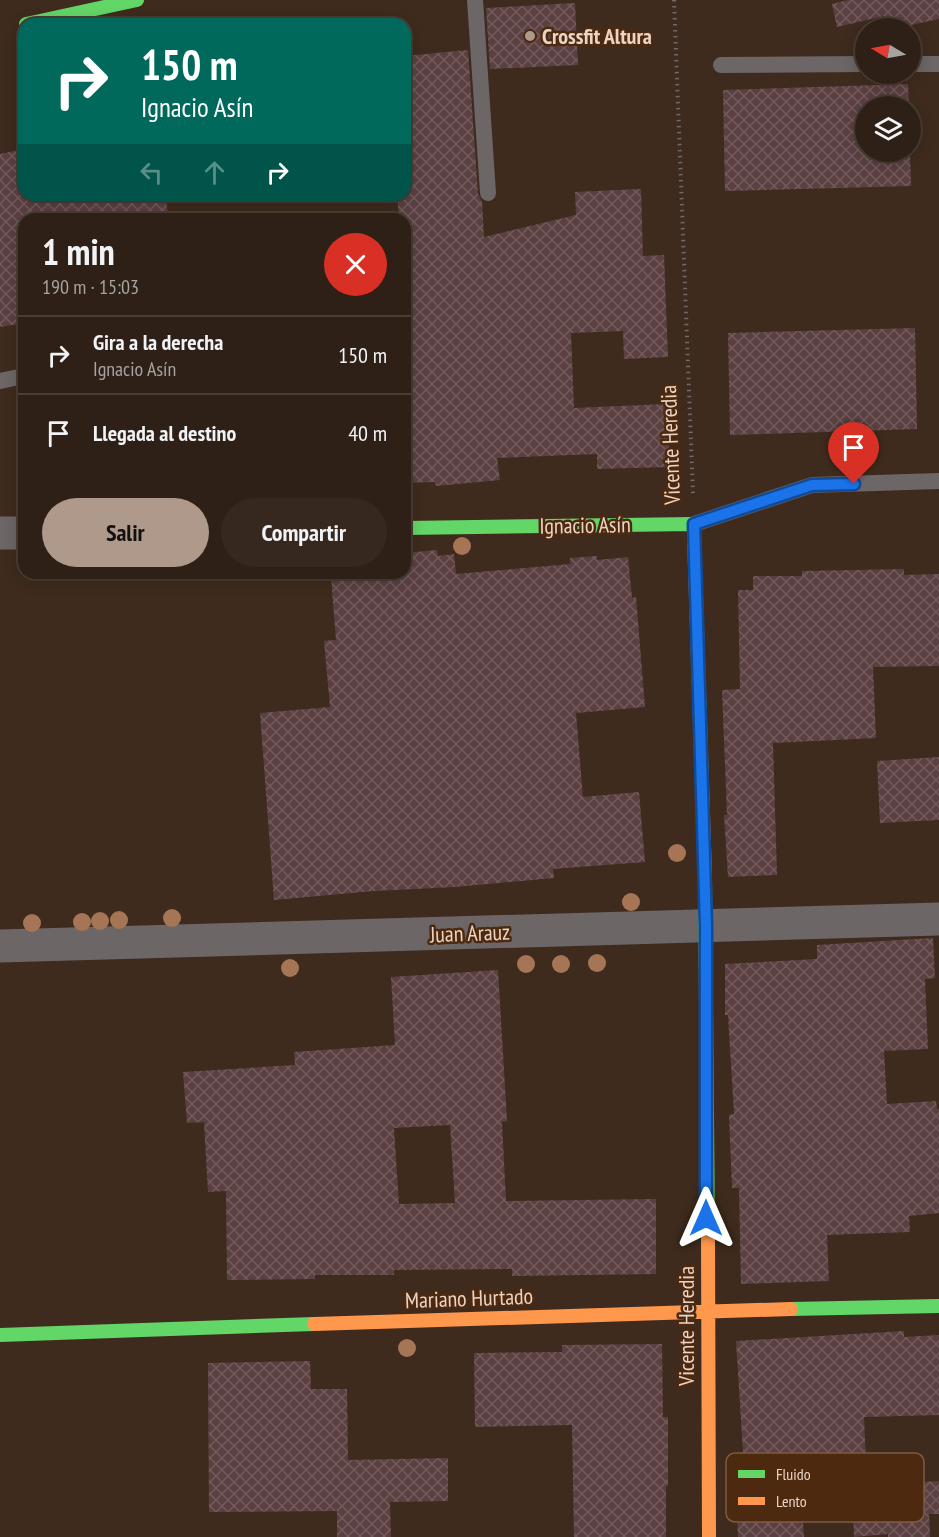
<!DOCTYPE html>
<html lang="es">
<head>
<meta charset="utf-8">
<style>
  body { margin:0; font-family:"PT Sans Narrow",sans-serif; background:#36281f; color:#f1f3f6; height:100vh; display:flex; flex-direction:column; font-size:22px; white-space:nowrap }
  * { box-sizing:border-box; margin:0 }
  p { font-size:20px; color:#a7a3a1 }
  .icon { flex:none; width:33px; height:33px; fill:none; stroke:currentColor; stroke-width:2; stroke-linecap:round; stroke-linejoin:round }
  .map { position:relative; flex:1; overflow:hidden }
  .details { position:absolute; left:18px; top:213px; width:393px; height:366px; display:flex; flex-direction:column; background:#2e2016; border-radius:18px; box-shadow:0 3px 15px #0003,0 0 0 2px #493e35 }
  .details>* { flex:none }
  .banner { position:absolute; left:18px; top:18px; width:393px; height:183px; border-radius:18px; box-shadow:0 3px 15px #0003,0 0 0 2px #493e35; background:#00695c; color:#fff; overflow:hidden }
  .needle { width:39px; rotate:280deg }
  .fabs { position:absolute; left:855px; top:18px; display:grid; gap:12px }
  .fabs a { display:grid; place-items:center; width:66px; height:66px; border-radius:50%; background:#2e2016; box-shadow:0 3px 15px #0003,0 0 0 2px #493e35; font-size:30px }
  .pin { position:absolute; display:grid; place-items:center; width:51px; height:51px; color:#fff; margin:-62px -26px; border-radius:50% 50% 50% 0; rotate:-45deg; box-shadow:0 0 6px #0007 }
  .pin .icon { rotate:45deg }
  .me { position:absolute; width:66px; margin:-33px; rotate:0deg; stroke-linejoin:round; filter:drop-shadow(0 0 4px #0008) }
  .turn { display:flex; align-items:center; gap:21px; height:126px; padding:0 24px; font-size:27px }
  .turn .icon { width:78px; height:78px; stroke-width:2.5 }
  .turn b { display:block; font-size:42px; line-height:51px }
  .lanes { display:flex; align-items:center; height:57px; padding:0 24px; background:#0003; justify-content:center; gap:30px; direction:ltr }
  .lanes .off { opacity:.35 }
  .round { display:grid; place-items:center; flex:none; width:63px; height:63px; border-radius:32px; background:#36281f }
  .overview { display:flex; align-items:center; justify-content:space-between; height:102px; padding:0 24px }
  h1 { font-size:36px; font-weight:600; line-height:45px }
  .action { display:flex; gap:12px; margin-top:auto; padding:12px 24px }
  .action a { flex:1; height:69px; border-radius:36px; background:#ae998a; color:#111; font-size:24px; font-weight:600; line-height:69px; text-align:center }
  .action a+a { background:#36281f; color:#f1f3f6 }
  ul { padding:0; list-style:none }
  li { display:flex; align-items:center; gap:18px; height:78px; padding:0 24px; border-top:2px solid #493e35 }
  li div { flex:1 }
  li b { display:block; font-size:22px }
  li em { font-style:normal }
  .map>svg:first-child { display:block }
</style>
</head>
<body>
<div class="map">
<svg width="939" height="1537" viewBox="0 0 939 1537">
  <defs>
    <pattern id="building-cross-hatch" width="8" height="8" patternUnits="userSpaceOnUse" patternTransform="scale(1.5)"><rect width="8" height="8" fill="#5b4042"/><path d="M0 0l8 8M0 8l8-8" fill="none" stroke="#735b5c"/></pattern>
  </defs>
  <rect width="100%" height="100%" fill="#3e2b1d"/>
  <!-- building -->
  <path fill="url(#building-cross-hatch)" fill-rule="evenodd" d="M848 0H939V19L897 28H887L884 16 837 27 832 4Z
    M575 3 578 65 490 69 486 8Z
    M468 50 478 194 482 202 484 237 576 215 575 192 641 189 643 256 664 255 668 357 624 359 623 331 571 333 574 408 667 404 670 467 597 469V454L497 458 500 480 436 486 435 482 405 483V219H399L397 195H405V56Z
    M908 84 909 106H866V152H910L911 186 725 191 723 90Z
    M24 149V195H165L169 219H24V323L0 327V154Z
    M915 328 917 429 730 435 728 333Z
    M437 550 438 556 454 554 456 574 570 564V558L597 556V560L628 557 632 598 636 597 645 707 576 713 583 797 639 792 645 862 553 869 554 878 455 887 374 891 274 900 260 713 330 707 324 641 336 640 331 577 336 576 335 573H405V553Z
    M904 569V575L939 574V666L873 667 876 738 773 743 777 875 728 877 724 815H727L722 690 740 689 738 590H753V576H802V571Z
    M939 757V820L880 823 877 761Z
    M933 938 935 978 925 979 928 1049 884 1051 887 1104 936 1101 937 1109H939V1213L909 1216 910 1232 827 1235 829 1281 741 1284 739 1188H732L729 1115 734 1114 728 1015H725V964L817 959V945Z
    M498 970 507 1121 502 1122 506 1201 656 1199V1274L512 1276V1269L394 1270V1275H315V1279L227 1280 226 1191 208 1192 204 1122 187 1123 183 1072 295 1065 294 1052 395 1045 391 977ZM450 1125 455 1203 399 1204 394 1128Z
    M904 1331V1337L939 1335V1415L864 1417 867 1485 939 1481V1514H929L930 1537H888V1534L854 1537 852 1491 801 1494 804 1537H738L737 1514H747L736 1341Z
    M662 1344 663 1417H668V1486H666V1537H574L572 1425 475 1427 474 1353 562 1352V1345Z
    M310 1361 311 1389H347L348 1460 448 1458V1501L390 1502 391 1537H337V1511L209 1512 208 1363Z"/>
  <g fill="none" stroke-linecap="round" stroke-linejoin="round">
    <!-- path -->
    <path stroke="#6f6968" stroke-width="4" stroke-dasharray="1.5 4.5" stroke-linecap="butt" d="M674 0 693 494"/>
    <!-- lane -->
    <path stroke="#6c6667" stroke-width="16" d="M475 0 488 193
      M910 64H939
      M721 65 866 64
      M0 381 24 376
      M694 524 812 485 939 481"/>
    <!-- street -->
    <path stroke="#6c6667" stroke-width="33" d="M0 533H24
      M0 946 939 919"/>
    <!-- fast -->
    <path stroke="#63d668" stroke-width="14" d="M26 24 137 0
      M405 528 694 524V535
      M705 877 708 1240
      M791 1309 939 1306
      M0 1335 314 1324"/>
    <!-- slow -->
    <path stroke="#ff974d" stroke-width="14" d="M694 535 705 877
      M708 1240 709 1537
      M314 1324 791 1309"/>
  </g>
  <!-- trees -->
  <g fill="#a57555">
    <circle cx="462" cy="546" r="9"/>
    <circle cx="677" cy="853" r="9"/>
    <circle cx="631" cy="902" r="9"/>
    <circle cx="172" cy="918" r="9"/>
    <circle cx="119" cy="920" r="9"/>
    <circle cx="100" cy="921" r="9"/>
    <circle cx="82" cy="922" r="9"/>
    <circle cx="32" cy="923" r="9"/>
    <circle cx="597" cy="963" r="9"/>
    <circle cx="526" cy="964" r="9"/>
    <circle cx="561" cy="964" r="9"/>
    <circle cx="290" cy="968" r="9"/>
    <circle cx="407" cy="1348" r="9"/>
  </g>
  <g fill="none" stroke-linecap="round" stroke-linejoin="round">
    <defs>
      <path id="route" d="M706 1218V926L694 524 812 485 854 484"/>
    </defs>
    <!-- route casing -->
    <use href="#route" stroke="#114b97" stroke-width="15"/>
    <!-- route -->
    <use href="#route" stroke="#1a73e8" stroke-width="10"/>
  </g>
  <!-- markers -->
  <circle fill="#ae998a" stroke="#4c290f" stroke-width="2" cx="530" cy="36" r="6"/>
  <g text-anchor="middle" stroke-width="5" stroke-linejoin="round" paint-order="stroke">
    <!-- poi labels -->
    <g font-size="22" font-weight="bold" fill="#ead4c5" stroke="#4c290f" text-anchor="start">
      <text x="542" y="44">Crossfit Altura</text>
    </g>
    <!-- street labels -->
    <g font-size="22" fill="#ead4c5" stroke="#4c290f">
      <text transform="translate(670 445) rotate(-92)" y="8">Vicente Heredia</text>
      <text transform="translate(585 525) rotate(-1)" y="8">Ignacio Asín</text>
      <text transform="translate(470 933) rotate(-2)" y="8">Juan Arauz</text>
      <text transform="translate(469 1298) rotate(-2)" y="8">Mariano Hurtado</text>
      <text transform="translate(686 1326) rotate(-90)" y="8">Vicente Heredia</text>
    </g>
  </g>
  <!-- legend -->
  <rect x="726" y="1453" width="198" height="69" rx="9" fill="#4c290f" stroke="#7b5c46" stroke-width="1.5"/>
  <rect x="738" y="1470" width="27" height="8" fill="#63d668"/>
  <rect x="738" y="1497" width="27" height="8" fill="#ff974d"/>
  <g font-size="16" fill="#ead4c5">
    <text x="776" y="1480">Fluido</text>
    <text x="776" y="1507">Lento</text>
  </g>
</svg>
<div class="fabs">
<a><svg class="needle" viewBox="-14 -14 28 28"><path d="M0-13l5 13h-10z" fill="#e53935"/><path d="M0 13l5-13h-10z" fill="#a7a3a1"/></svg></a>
<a><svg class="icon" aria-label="layers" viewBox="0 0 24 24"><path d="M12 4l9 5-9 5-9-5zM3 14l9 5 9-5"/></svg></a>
</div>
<div class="pin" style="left:854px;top:484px;background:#d93025"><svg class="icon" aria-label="arrive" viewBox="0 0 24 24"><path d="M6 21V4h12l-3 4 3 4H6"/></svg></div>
<svg class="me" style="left:706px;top:1218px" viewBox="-20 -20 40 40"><path d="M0-17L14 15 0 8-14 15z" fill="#1a73e8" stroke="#fff" stroke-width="4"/></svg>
<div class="banner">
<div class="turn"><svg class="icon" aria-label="right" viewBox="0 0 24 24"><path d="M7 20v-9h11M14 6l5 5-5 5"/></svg><div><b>150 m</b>Ignacio Asín</div></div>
<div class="lanes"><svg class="icon off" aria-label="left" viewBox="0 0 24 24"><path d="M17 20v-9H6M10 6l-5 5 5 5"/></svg><svg class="icon off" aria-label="ahead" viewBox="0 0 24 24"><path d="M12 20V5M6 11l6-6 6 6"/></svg><svg class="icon" aria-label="right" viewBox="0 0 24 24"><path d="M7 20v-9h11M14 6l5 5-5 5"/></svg></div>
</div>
<section class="details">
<div class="overview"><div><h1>1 min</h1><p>190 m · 15:03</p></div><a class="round" style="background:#d93025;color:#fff"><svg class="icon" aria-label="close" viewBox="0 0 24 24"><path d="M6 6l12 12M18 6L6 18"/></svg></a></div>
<ul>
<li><svg class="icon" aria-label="right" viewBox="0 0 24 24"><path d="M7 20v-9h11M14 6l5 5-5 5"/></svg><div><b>Gira a la derecha</b><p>Ignacio Asín</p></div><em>150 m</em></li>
<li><svg class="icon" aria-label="arrive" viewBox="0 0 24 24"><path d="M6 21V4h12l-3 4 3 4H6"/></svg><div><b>Llegada al destino</b></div><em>40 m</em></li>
</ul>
<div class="action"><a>Salir</a><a>Compartir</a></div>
</section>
</div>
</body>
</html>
